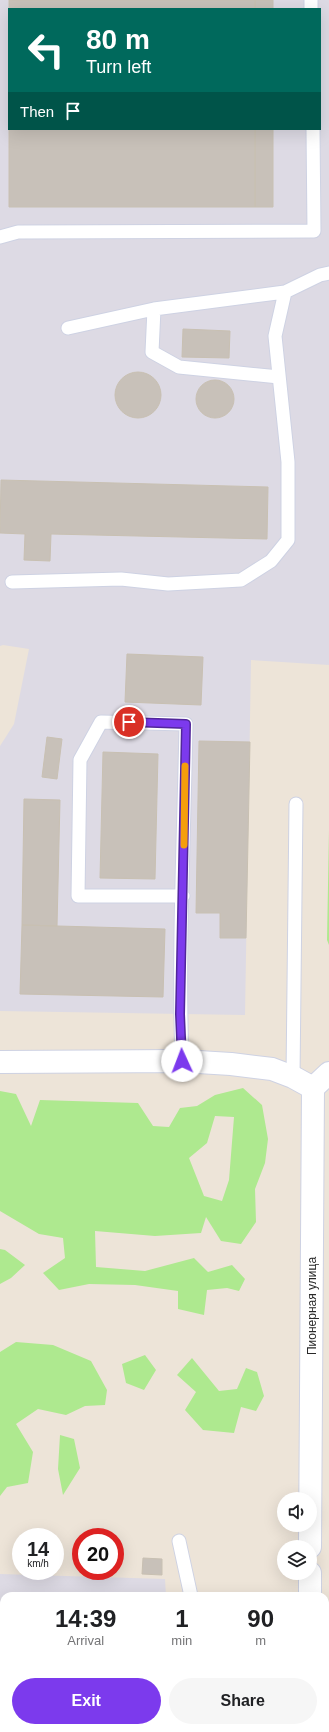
<!DOCTYPE html>
<html lang="en">
<head>
<meta charset="utf-8">
<style>
  body { margin:0; font-family:Helvetica,sans-serif; background:#f6f6f6; color:#202124; height:100vh; display:flex; flex-direction:column; font-size:15px; white-space:nowrap }
  * { box-sizing:border-box; margin:0 }
  p { font-size:13px; color:#757577 }
  .icon { flex:none; width:22px; height:22px; fill:none; stroke:currentColor; stroke-width:2; stroke-linecap:round; stroke-linejoin:round }
  .map { position:relative; flex:1; overflow:hidden }
  .sheet { position:absolute; left:0px; top:1592px; width:329px; height:140px; display:flex; flex-direction:column; background:#fff; border-radius:12px 12px 0 0; box-shadow:0 4px 16px #0002 }
  .sheet>* { flex:none }
  .hud { position:absolute; left:8px; top:8px; width:313px; height:122px; border-radius:0px; box-shadow:0 4px 16px #0002; background:#00695c; color:#fff; overflow:hidden }
  .fabs { position:absolute; left:277px; top:1492px; display:grid; gap:8px }
  .fabs a { display:grid; place-items:center; width:40px; height:40px; border-radius:50%; background:#fff; box-shadow:0 4px 16px #0002; font-size:20px }
  .speed { position:absolute; left:12px; top:1528px; display:flex; gap:8px; font-size:20px; font-weight:700; text-align:center }
  .speed>* { display:grid; place-content:center; width:52px; height:52px; border-radius:50%; background:#fff; box-shadow:0 4px 16px #0002; line-height:1 }
  .speed small { font-size:10px; font-weight:400 }
  .speed .limit { border:6px solid #d22; background:#fff; color:#111 }
  .pin { position:absolute; display:grid; place-items:center; width:34px; height:34px; color:#fff; margin:-17px; border:2px solid #fff; border-radius:50%; box-shadow:0 1px 4px #0007 }
  .me { position:absolute; width:44px; margin:-22px; rotate:358deg; stroke-linejoin:round; filter:drop-shadow(0 0 3px #0008) }
  .turn { display:flex; align-items:center; gap:14px; height:84px; padding:0 12px; font-size:18px }
  .turn .icon { width:52px; height:52px; stroke-width:2.5 }
  .turn b { display:block; font-size:28px; line-height:34px }
  .then { display:flex; align-items:center; height:38px; padding:0 12px; background:#0003; gap:8px; font-size:15px }
  .eta { display:flex; justify-content:space-evenly; align-items:center; height:68px; text-align:center }
  .eta b { font-size:24px; font-weight:700; line-height:28px }
  .primary-button { display:flex; gap:8px; margin-top:auto; padding:8px 12px }
  .primary-button a { flex:1; height:46px; border-radius:24px; background:#7c3aed; color:#fff; font-size:16px; font-weight:700; line-height:46px; text-align:center }
  .primary-button a+a { background:#f6f6f6; color:#202124 }
  .map>svg:first-child { display:block }
</style>
</head>
<body>
<div class="map">
<svg width="329" height="1732" viewBox="0 0 329 1732">
  <rect width="100%" height="100%" fill="#ede4d8"/>
  <!-- industrial -->
  <path fill="#dddae4" fill-rule="evenodd" d="M0 0H329V665L251 660 245 1015 0 1011V746L14 724 29 649 3 645 0 646ZM9 9H320V129H9Z
    M0 1574 165 1579 166 1596H4V1728H165V1732H0Z"/>
  <!-- green -->
  <path fill="#aee98f" fill-rule="evenodd" d="M329 830V945L327 940Z
    M243 1088 262 1105 268 1139 265 1163 255 1189 256 1222 241 1244 221 1241 206 1217 201 1233 155 1236 95 1231 96 1267 145 1271 194 1258 208 1272 232 1265 245 1279 239 1291 227 1288 207 1290 204 1315 178 1309V1291L135 1285 89 1284 59 1290 43 1273 65 1258 63 1238 39 1234 0 1211V1091L16 1094 31 1126 40 1100 138 1103 153 1126 169 1127 180 1108 197 1106 215 1095ZM215 1116 234 1117 229 1180 222 1201 204 1196 189 1158 207 1143Z
    M0 1249 5 1250 25 1265 11 1278 0 1284Z
    M16 1342 53 1345 91 1361 107 1390 105 1405 85 1406 66 1415 38 1409 16 1424 33 1452 28 1483 7 1487 0 1496V1352Z
    M145 1355 156 1370 144 1390 126 1383 122 1364Z
    M192 1358 219 1391 237 1389 246 1368 257 1372 264 1396 256 1411 241 1407 234 1433 203 1430 185 1410 196 1392 177 1375Z
    M60 1435 74 1439 80 1468 63 1495 58 1469Z"/>
  <!-- building -->
  <path fill="#c8c1b9" stroke="#c8c0b2" d="M9 0H255V9H9V66Z
    M255 0H273V9H255Z
    M9 129H255V207H9Z
    M255 129H273V207H255Z
    M183 329 230 331 229 358 182 357Z
    M115 395a23 23 0 1 1 46 0a23 23 0 1 1-46 0Z
    M196 399a19 19 0 1 1 38 0a19 19 0 1 1-38 0Z
    M1 480 268 487 267 539 51 534 50 561 24 560 25 534 0 533Z
    M127 654 203 657 201 705 125 702Z
    M47 737 62 739 57 779 42 777Z
    M199 741 250 742 246 938H220V913H196Z
    M103 752 158 754 155 879 100 878Z
    M24 799 60 800 57 926 22 925Z
    M22 925 165 929 163 997 20 994Z
    M143 1558 162 1559V1575L142 1574Z
    M0 1618H4V1710H0Z"/>
  <g fill="none" stroke-linecap="round" stroke-linejoin="round">
    <defs>
      <path id="service" d="M311 0V9
        M0 237 18 232 314 231 313 129
        M154 309 152 352 179 367 279 377
        M68 328 154 309 285 292
        M12 582 121 579 168 584 241 580 271 561 288 540V462L275 336 285 292 320 275 329 273
        M182 1061C178 949 184 836 186 724L101 722 80 760 78 896H183
        M293 1077 296 804
        M179 1541 191 1596
        M216 1728 217 1732
        M113 1732 114 1728"/>
      <path id="minor" d="M313 1088 329 1073
        M325 1623H329"/>
      <path id="tertiary" d="M0 1062 182 1061 231 1064 272 1069 293 1077 313 1088 310 1547
        M310 1596V1573
        M307 1732V1728"/>
    </defs>
    <!-- service casing -->
    <use href="#service" stroke="#ced2e3" stroke-width="15"/>
    <!-- minor casing -->
    <use href="#minor" stroke="#ced2e3" stroke-width="24"/>
    <!-- tertiary casing -->
    <use href="#tertiary" stroke="#ced2e3" stroke-width="24"/>
    <!-- service -->
    <use href="#service" stroke="#fff" stroke-width="13"/>
    <!-- minor -->
    <use href="#minor" stroke="#fff" stroke-width="22"/>
    <!-- tertiary -->
    <use href="#tertiary" stroke="#fff" stroke-width="22"/>
  </g>
  <g fill="none" stroke-linecap="round" stroke-linejoin="round">
    <defs>
      <path id="route" d="M129 722 186 724 180 1014 182 1061"/>
    </defs>
    <!-- route casing -->
    <use href="#route" stroke="#51269a" stroke-width="10"/>
    <!-- route -->
    <use href="#route" stroke="#7c3aed" stroke-width="7"/>
    <!-- slow -->
    <path stroke="#f59e0b" stroke-width="7" d="M184 845 185 766"/>
  </g>
  <g text-anchor="middle" stroke-width="4" stroke-linejoin="round" paint-order="stroke">
    <!-- street labels -->
    <g font-size="12" fill="#292929" stroke="#fff">
      <text transform="translate(312 1306) rotate(-90)" y="4">Пионерная улица</text>
    </g>
  </g>
</svg>
<div class="fabs">
<a><svg class="icon" aria-label="sound" viewBox="0 0 24 24"><path d="M4 9h4l5-4v14l-5-4H4zM17 9q2 3 0 6"/></svg></a>
<a><svg class="icon" aria-label="layers" viewBox="0 0 24 24"><path d="M12 4l9 5-9 5-9-5zM3 14l9 5 9-5"/></svg></a>
</div>
<div class="speed"><div>14<small>km/h</small></div><div class="limit">20</div></div>
<div class="pin" style="left:129px;top:722px;background:#d93025"><svg class="icon" aria-label="arrive" viewBox="0 0 24 24"><path d="M6 21V4h12l-3 4 3 4H6"/></svg></div>
<svg class="me" style="left:182px;top:1061px" viewBox="-20 -20 40 40"><circle r="19" fill="#fff"/><path d="M0-13L10 11 0 6-10 11z" fill="#7c3aed"/></svg>
<div class="hud">
<div class="turn"><svg class="icon" aria-label="left" viewBox="0 0 24 24"><path d="M17 20v-9H6M10 6l-5 5 5 5"/></svg><div><b>80 m</b>Turn left</div></div>
<div class="then">Then<svg class="icon" aria-label="arrive" viewBox="0 0 24 24"><path d="M6 21V4h12l-3 4 3 4H6"/></svg></div>
</div>
<section class="sheet">
<div class="eta">
<div><b>14:39</b><p>Arrival</p></div>
<div><b>1</b><p>min</p></div>
<div><b>90</b><p>m</p></div>
</div>
<div class="primary-button"><a>Exit</a><a>Share</a></div>
</section>
</div>
</body>
</html>
